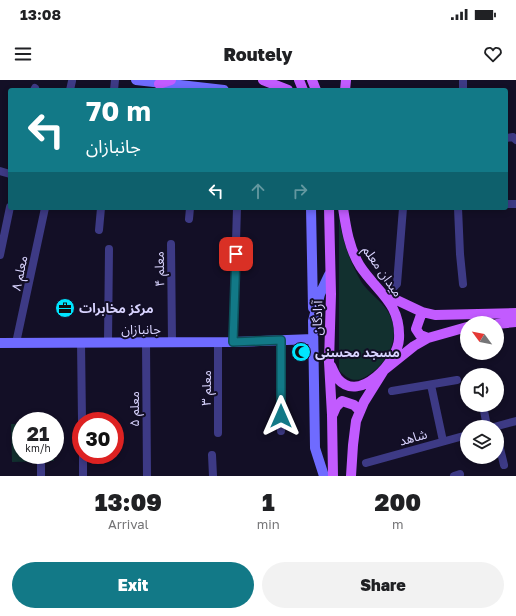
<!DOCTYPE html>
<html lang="en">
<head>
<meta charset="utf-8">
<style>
  body { margin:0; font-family:"Golos Text","Noto Sans Arabic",sans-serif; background:#f2f2f2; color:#202124; height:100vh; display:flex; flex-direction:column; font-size:15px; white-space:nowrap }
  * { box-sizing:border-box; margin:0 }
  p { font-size:13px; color:#757577 }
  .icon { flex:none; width:22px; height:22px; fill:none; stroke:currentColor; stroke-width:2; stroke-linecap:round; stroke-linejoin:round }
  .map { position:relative; height:396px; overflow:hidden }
  .side { display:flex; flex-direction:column; background:#fff; flex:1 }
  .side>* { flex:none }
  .hud { position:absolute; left:8px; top:8px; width:500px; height:122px; border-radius:4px; box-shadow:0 2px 6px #0003; background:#127987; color:#fff; overflow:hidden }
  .needle { width:26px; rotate:302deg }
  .buttons { position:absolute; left:460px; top:236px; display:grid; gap:8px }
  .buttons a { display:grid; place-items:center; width:44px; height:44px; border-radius:50%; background:#fff; box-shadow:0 2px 6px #0003; font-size:20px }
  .speed { position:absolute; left:12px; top:332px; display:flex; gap:8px; font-size:20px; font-weight:700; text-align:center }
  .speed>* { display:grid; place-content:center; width:52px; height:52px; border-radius:50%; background:#fff; box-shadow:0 2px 6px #0003; line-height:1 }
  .speed small { font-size:10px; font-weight:400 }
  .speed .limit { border:6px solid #d22; background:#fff; color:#111 }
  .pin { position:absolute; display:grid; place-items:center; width:34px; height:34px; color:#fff; margin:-17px; border-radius:8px; box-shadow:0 2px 6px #0006 }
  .me { position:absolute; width:44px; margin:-22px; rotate:0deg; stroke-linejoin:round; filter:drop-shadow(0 0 3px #0008) }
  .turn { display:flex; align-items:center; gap:14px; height:84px; padding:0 12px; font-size:18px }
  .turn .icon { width:52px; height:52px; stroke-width:2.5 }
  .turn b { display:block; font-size:28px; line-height:34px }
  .lanes { display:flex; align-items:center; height:38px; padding:0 12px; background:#0003; justify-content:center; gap:20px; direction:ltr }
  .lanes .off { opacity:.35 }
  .eta { display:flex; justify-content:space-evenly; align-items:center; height:68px; text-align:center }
  .eta b { font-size:24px; font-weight:800; line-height:28px }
  .primary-button { display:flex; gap:8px; margin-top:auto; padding:8px 12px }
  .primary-button a { flex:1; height:46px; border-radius:24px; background:#127987; color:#fff; font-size:16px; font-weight:800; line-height:46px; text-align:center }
  .primary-button a+a { background:#f2f2f2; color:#202124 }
  .status { display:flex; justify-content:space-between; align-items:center; height:28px; padding:0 20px; background:#fff; direction:ltr }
  .status svg { height:11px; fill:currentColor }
  header { display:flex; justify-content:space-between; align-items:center; height:52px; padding:0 12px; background:#fff; font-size:18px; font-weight:800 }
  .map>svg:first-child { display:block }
</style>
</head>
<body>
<div class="status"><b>13:08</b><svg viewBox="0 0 49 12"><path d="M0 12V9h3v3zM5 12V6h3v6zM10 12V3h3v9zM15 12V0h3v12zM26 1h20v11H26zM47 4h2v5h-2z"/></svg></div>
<header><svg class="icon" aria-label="menu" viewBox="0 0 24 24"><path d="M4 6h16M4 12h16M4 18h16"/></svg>Routely<svg class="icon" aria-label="heart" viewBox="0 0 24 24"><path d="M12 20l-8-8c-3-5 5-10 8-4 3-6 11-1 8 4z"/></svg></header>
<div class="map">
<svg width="516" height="396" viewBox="0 0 516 396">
  <rect width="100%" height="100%" fill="#130f26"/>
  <!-- green -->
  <path fill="#12302f" d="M339 137C342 161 350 182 362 203 369 213 380 220 387 230 403 254 389 284 365 297 355 303 347 299 339 290Z
    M11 344H21V375H54V381L12 382Z"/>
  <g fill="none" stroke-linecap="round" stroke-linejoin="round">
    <!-- street -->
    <path stroke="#3d3a85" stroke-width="8" d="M463 0V10
      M34 10 35 8
      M70 10 72 1
      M114 10 115 0
      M506 58 513 57 516 60
      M0 91 10 94
      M506 124H516
      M458 128 460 174 463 204
      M189 139 190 128
      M99 150 101 128
      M171 164 172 262
      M0 175 10 127
      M386 215 397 204 403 128
      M81 262 82 341
      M108 262 109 169
      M146 262 147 396
      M233 262 237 128
      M16 263 45 128
      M431 305 443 361
      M392 311 457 300
      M483 325 487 347
      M494 347 516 341
      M281 351V260
      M218 353V262
      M497 356 504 385
      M83 375V396
      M212 375 213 396
      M366 383 467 355
      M41 396V375
      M454 396 460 394"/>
    <!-- secondary -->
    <path stroke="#6f6bff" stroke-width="10" d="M136 0 224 10
      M311 128 313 228
      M0 263 233 262 313 259
      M324 396 315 368 313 241 320 214 329 195"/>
    <!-- primary -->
    <path stroke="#c25bff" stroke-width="10" d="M263 0 288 10
      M299 0 303 10
      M312 0 316 10
      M159 4 171 0
      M345 10 346 0
      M329 128 331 214 329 282 332 335 333 396
      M386 215 422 232 435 235 516 233
      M422 232 416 249 420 255 428 258
      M497 244 516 242
      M331 286C333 290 335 295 338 299 360 324 398 281 399 259 401 223 377 212 360 186 349 168 346 148 343 128
      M333 334 336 327 342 321 354 325 360 331
      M351 396 353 365 356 341 364 322 384 290 414 266 428 258 467 247"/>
  </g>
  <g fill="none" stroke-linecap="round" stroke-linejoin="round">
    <defs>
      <path id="route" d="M236 174 233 262 281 260V336"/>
    </defs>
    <!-- route casing -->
    <use href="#route" stroke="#0c4f58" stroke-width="10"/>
    <!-- route -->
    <use href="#route" stroke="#127987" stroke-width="7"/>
  </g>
  <!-- icons -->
  <defs>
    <symbol id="office-disc" viewBox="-11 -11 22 22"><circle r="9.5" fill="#00e5ff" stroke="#130f26"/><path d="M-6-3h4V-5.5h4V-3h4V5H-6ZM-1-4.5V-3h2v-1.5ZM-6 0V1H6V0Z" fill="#111"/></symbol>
    <symbol id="mosque-disc" viewBox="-11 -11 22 22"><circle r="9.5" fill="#00e5ff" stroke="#130f26"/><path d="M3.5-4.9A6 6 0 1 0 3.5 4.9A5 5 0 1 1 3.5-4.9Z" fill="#111"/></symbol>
  </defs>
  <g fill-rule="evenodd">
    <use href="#office-disc" x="54" y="217" width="22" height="22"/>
    <use href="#mosque-disc" x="290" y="261" width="22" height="22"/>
  </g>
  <g text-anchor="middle" stroke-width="4" stroke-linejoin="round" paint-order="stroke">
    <!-- street labels -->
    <g font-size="13" fill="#d9d4ff" stroke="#130f26">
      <text transform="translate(159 189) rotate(-91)" y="5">معلم ۴</text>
      <text transform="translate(383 191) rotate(55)" y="5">میدان معلم</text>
      <text transform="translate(19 193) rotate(-78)" y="5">معلم ۸</text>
      <text transform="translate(317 238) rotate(-89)" y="5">آزادگان</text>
      <text x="141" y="254">جانبازان</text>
      <text transform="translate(206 308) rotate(-90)" y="5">معلم ۳</text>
      <text transform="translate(134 329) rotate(-90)" y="5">معلم ۵</text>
      <text transform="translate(413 357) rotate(-16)" y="5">شاهد</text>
    </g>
    <!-- poi labels -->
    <g font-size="13" font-weight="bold" fill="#d9d4ff" stroke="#130f26" text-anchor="start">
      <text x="79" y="233">مرکز مخابرات</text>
      <text x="315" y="277">مسجد محسنی</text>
    </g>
  </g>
</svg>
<div class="buttons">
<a><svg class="needle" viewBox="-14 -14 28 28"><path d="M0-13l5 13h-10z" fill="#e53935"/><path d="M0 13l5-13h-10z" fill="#757577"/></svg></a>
<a><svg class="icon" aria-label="sound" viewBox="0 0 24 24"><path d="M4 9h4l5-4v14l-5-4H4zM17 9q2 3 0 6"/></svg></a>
<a><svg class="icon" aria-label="layers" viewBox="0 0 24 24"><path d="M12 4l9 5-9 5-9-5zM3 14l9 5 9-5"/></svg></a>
</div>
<div class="speed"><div>21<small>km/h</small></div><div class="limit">30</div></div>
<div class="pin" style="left:236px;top:174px;background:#d93025"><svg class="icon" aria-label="arrive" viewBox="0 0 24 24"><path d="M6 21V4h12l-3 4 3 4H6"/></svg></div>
<svg class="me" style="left:281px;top:336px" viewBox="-20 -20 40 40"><path d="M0-17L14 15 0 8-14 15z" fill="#127987" stroke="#fff" stroke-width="4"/></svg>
<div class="hud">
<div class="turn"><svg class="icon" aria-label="left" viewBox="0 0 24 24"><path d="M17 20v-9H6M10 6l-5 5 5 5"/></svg><div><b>70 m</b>جانبازان</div></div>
<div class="lanes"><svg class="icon" aria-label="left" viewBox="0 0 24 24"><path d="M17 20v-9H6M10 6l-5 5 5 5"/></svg><svg class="icon off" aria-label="ahead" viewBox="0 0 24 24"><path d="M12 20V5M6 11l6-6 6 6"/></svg><svg class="icon off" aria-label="right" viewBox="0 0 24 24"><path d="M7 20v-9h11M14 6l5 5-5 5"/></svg></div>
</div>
</div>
<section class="side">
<div class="eta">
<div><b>13:09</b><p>Arrival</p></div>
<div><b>1</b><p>min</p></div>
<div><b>200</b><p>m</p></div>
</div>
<div class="primary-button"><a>Exit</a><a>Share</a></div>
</section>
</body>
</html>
